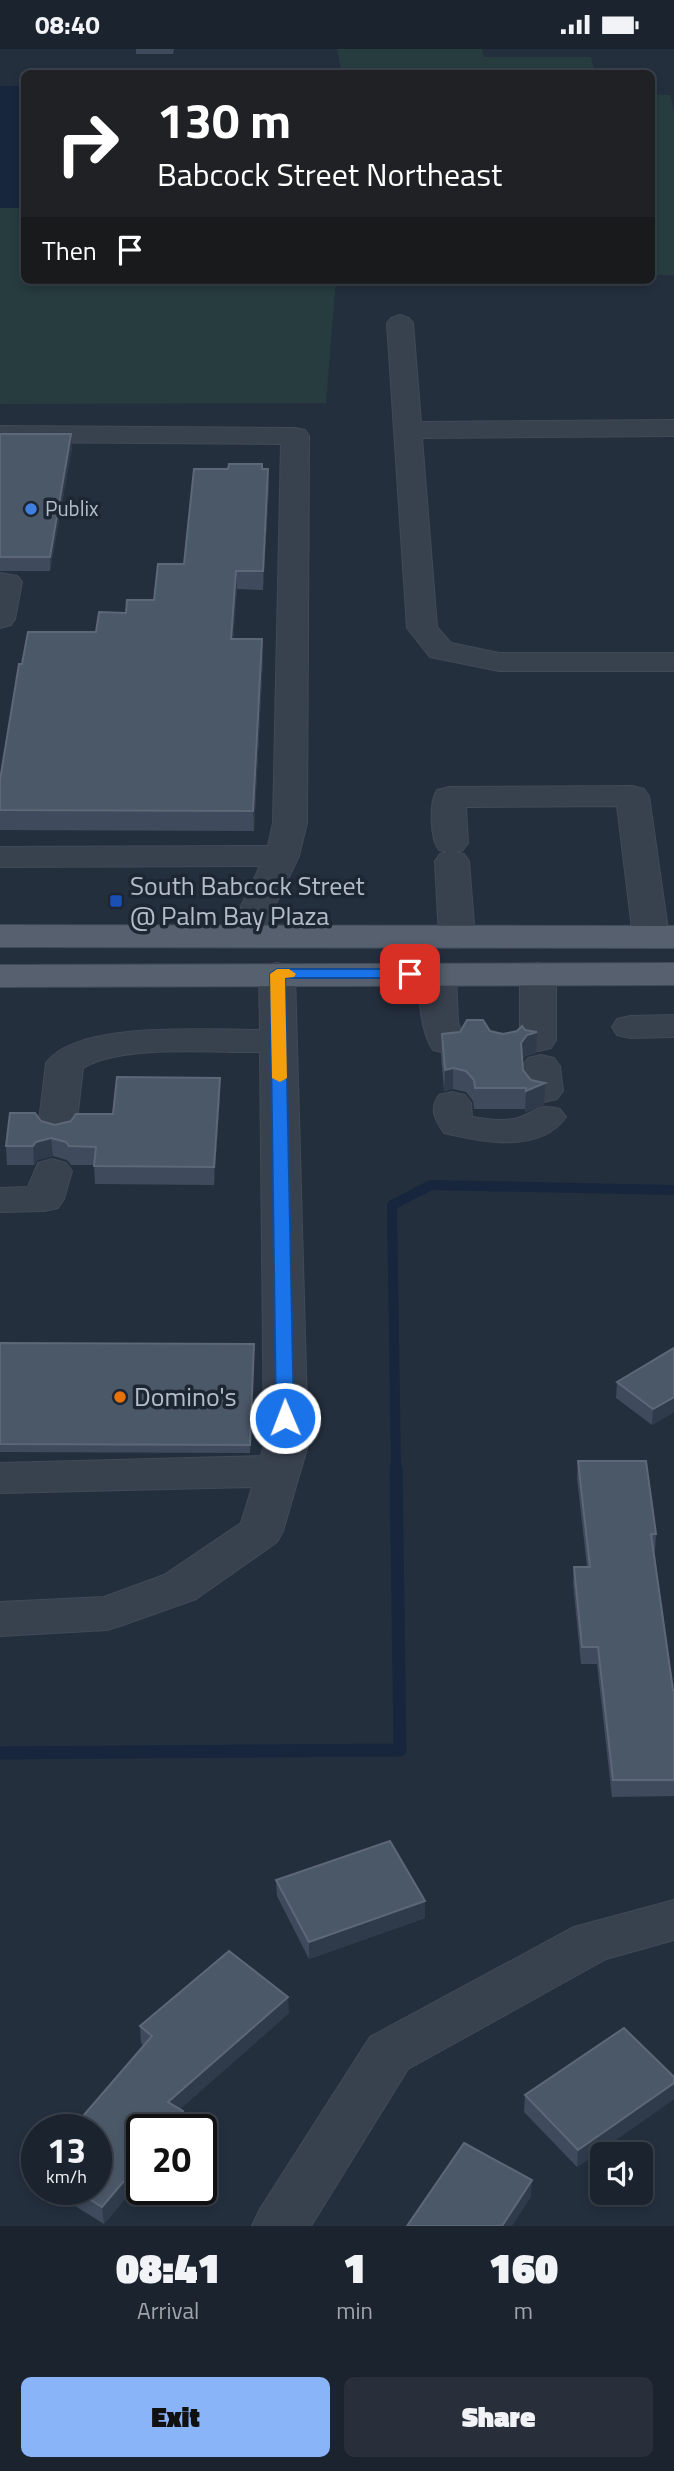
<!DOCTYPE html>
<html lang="en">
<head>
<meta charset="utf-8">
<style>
  body { margin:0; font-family:"Titillium Web",sans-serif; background:#282f3a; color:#f1f3f6; height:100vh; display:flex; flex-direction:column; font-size:26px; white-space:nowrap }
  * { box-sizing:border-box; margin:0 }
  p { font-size:23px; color:#a0a4aa }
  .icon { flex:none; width:38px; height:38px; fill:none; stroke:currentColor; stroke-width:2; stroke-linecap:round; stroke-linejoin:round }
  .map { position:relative; height:2177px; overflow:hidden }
  .sheet { display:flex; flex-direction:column; background:#1b232e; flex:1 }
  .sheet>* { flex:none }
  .banner { position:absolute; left:21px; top:21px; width:634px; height:214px; border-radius:10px; box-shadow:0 4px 10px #0003,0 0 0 2px #39404a; background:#202124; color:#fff; overflow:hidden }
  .tools { position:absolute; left:590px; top:2093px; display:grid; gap:14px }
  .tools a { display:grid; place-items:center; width:63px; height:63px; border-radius:10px; background:#1b232e; box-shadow:0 4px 10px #0003,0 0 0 2px #39404a; font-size:35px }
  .speed { position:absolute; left:21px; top:2065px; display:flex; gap:14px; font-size:35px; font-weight:700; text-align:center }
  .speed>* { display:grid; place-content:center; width:91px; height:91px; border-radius:50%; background:#1b232e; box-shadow:0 4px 10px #0003,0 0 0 2px #39404a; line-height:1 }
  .speed small { font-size:18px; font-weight:400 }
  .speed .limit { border:4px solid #111; border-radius:10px; background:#fff; color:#111 }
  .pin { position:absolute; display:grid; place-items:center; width:60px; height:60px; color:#fff; margin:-30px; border-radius:14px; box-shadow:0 4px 10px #0006 }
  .me { position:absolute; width:77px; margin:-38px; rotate:359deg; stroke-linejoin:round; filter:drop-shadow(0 0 5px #0008) }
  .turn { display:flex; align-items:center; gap:24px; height:147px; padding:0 21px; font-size:32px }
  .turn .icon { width:91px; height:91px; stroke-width:2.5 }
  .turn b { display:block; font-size:49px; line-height:60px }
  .then { display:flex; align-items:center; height:66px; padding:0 21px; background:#0003; gap:14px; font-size:26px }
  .eta { display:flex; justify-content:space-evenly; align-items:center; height:119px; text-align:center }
  .eta b { font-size:42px; font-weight:800; line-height:49px }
  .button { display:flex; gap:14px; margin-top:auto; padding:14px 21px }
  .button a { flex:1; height:80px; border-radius:10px; background:#8ab4f8; color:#111; font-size:28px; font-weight:800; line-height:80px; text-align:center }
  .button a+a { background:#282f3a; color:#f1f3f6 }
  .status { display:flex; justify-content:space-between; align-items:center; height:49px; padding:0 35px; background:#1b232e; direction:ltr }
  .status svg { height:19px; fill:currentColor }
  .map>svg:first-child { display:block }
</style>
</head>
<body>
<div class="status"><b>08:40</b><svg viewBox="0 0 49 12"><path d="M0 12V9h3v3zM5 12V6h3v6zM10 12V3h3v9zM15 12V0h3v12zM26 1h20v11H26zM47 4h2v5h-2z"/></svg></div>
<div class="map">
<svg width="674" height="2177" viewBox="0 0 674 2177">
  <rect width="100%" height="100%" fill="#242f3e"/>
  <!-- green -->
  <path fill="#263c3f" d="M337 0H482L484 8H591L595 24H342Z
    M651 45 670 46 674 61V226H651Z
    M0 159H24V231H336L326 354 0 355Z"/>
  <!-- water -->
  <path fill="#17263c" d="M0 37H24V159H0Z"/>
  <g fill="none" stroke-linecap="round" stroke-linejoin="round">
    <!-- stream-far1 -->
    <path stroke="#17263c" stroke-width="10" d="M396 1421 392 1156 431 1136 674 1141"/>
    <!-- stream -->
    <path stroke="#17263c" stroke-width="13" d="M0 1704 400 1701 396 1419"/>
    <defs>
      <path id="minor" d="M400 266 409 269 413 274 421 373 674 371V387L422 389 437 578 451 594 499 604H674V622H499L430 608 407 579 387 274 391 269Z
        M0 377 295 379 305 381 309 387 307 774 299 807 257 894 245 898 233 894 227 887 260 817 0 818V798L268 797 273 774 281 395 0 393Z
        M0 524 17 527 22 533 15 570 11 576 0 579Z
        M632 737 644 740 649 747 669 888 663 895 651 899 639 895 633 888 617 757 466 758 468 794 463 801 456 803 464 805 469 812 475 888 469 895 457 899 445 895 439 888 435 812 440 805 447 803 439 801C430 789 429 754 437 741L449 738Z
        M277 914 290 917 295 925 308 1396 283 1482 277 1493 196 1550 123 1576 107 1581 0 1587V1553L104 1548 164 1526 241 1474 252 1438 0 1444V1414L261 1407 264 1396 260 1003C213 1004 121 995 83 1019L76 1080 71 1088 57 1092 43 1088 38 1080 46 1014C76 971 210 981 260 981L259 925 264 917Z
        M438 914 451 917 456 925 458 972 464 993 459 1001 446 1004 433 1001C421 984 414 934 425 917Z
        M538 914 551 917 556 925V991L551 999 538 1002 525 999 520 991V925L525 917Z
        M674 966V988L630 989 617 986 612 978 617 970 630 967Z
        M541 1006 554 1009 560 1017 563 1042 557 1050 544 1053 531 1050 525 1042 522 1017 528 1009Z
        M452 1043 465 1046 471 1054 472 1068C487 1070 504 1073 518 1069 538 1063 535 1054 560 1060L566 1068C540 1105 482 1093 444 1084 435 1071 429 1060 439 1046Z
        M52 1110 66 1114 72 1122 64 1150 58 1159 44 1162 0 1163V1139L28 1138 38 1114Z
        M674 1851V1891L606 1910 408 2020 311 2177H252L260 2160 370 1988 574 1878Z"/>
      <path id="major" d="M0 876 674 877V899L0 898Z
        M674 914V936L0 938V916Z"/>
    </defs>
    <!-- minor casing -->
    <use href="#minor" stroke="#414a57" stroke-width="2"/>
    <!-- major casing -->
    <use href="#major" stroke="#414a57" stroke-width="2"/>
    <!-- minor -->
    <use href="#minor" fill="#38414e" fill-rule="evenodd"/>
    <!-- major -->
    <use href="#major" fill="#56606e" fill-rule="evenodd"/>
  </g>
  <!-- wall -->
  <path fill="#3f4b5c" d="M136 0H174L173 5H136Z
    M0 385 72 398 50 522H0Z
    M263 420 269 437 263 541 237 540 233 590 263 609 254 782 0 781V731L22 615 96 583 126 564 154 551Z
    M490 982 536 1004 526 1007 522 1012 523 1021 544 1056 525 1063V1060H474L473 1052 466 1043 453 1040 444 1042 441 1006 442 985Z
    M220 1047 214 1136 95 1135 94 1116H71L67 1111 53 1107 37 1111 34 1116H7L6 1097 41 1072 55 1076 113 1065Z
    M0 1294 254 1303 250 1404 0 1403Z
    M674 1299V1363L652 1376 616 1349 617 1333Z
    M578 1412 656 1485 655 1502H654L673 1641H674V1747L612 1748 597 1615H581L573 1534 574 1518H587L577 1429Z
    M276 1831 425 1869 309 1910 277 1847Z
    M289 1964 180 2060 184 2079 104 2175 48 2140H96L144 1997 141 1994 140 1977Z
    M674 2028V2050L577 2118 524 2063 525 2046Z"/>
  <!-- shaded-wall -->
  <path fill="#2f3b4b" d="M71 385 72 398 50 522V508Z
    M268 420 269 437 263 541V522Z
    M236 522 237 540 232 609 231 590Z
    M262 590 263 609 254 782 253 762Z
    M537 983 536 1004 526 1007 520 1015 521 994 527 986Z
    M453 1019V1040L444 1042 445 1021Z
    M220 1029V1047L214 1136V1118Z
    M545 1034 544 1056 525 1063 526 1042Z
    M51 1089 53 1107 37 1111 34 1116 33 1097 36 1093Z
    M674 1348V1363L652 1376 653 1360Z
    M425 1852V1869L309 1910V1893Z
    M288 1948 289 1964 169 2070 168 2053Z
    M674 2034V2050L577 2118 578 2101Z
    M183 2062 184 2079 183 2081H168Z
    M142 2111V2129L104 2175 102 2158Z
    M532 2131 531 2148 512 2177H502Z"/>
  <!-- building -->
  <path fill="#4b5868" stroke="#5c6777" stroke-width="2" d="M0 385H71L50 508H0Z
    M229 415H262V420H268L263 522H236L231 590H262L253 762 0 761V731L19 615H22L28 583H96L99 563 126 564 127 551H154L158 515H184L194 420H228Z
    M467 971H483L490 982 503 985 517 982 522 977 525 981 537 983 527 986 521 994 523 1021 531 1031 545 1034 526 1042V1039H475L474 1031 466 1022 453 1019 445 1021 442 985 460 983Z
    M117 1028 220 1029 214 1118 94 1117 96 1098 69 1097 66 1093 51 1089 36 1093 33 1097H6L10 1064H35L41 1072 55 1076 71 1072 76 1065H113Z
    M0 1294 254 1295 250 1396 0 1395Z
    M674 1299V1348L653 1360 617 1333Z
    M578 1412H646L656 1485H651L673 1641H674V1731H613L598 1598H582L574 1518H590Z
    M390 1792 425 1852 309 1893 276 1831Z
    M229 1902 288 1948 168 2053 183 2062 168 2081H142V2111L102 2158 74 2140H96V2081H71L152 1987 140 1977Z
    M624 1979 674 2028V2034L578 2101 525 2046Z
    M464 2094 532 2131 502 2177H407Z"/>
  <!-- route -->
  <path fill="#1a73e8" stroke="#114b97" stroke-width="2" d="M277 920H410L417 925 410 929H285L294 1369 285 1375 276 1369 270 925Z"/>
  <!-- slow -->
  <path fill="#f59e0b" d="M277 920H289L296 925 294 928 285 929 287 1029 280 1033 272 1029 270 925Z"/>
  <!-- markers -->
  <circle fill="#3f7fe0" stroke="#1d2633" stroke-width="2.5" cx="31" cy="460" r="7"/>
  <rect fill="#1a4fb4" stroke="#1d2633" stroke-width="2.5" x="109" y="845" width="14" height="14" rx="3.5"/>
  <circle fill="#e8710a" stroke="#1d2633" stroke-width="2.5" cx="120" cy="1348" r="7"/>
  <g text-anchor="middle" stroke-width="7" stroke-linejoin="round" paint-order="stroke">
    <!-- far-poi labels -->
    <g font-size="21" fill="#b4bcc9" stroke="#1d2633" text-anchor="start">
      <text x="45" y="467">Publix</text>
    </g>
    <!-- poi labels -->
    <g font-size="26" fill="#b4bcc9" stroke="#1d2633" text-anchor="start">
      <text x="130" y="846">South Babcock Street<tspan x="130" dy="30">@ Palm Bay Plaza</tspan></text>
      <text x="134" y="1357">Domino's</text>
    </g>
  </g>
</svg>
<div class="tools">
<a><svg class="icon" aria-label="sound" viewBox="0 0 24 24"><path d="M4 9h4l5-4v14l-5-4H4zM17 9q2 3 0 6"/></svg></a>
</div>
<div class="speed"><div>13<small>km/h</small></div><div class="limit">20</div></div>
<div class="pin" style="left:410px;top:925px;background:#d93025"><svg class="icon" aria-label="arrive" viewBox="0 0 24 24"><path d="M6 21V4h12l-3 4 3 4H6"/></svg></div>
<svg class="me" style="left:285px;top:1369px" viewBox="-20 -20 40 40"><circle r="17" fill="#1a73e8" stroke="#fff" stroke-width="3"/><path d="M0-11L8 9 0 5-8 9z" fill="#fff"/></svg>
<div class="banner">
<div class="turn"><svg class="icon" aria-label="right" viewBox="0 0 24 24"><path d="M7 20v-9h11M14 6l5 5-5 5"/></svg><div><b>130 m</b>Babcock Street Northeast</div></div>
<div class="then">Then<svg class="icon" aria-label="arrive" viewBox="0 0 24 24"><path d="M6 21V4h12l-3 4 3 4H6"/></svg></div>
</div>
</div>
<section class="sheet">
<div class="eta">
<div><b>08:41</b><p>Arrival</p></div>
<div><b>1</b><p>min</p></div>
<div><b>160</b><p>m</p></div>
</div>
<div class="button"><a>Exit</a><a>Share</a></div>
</section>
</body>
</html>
